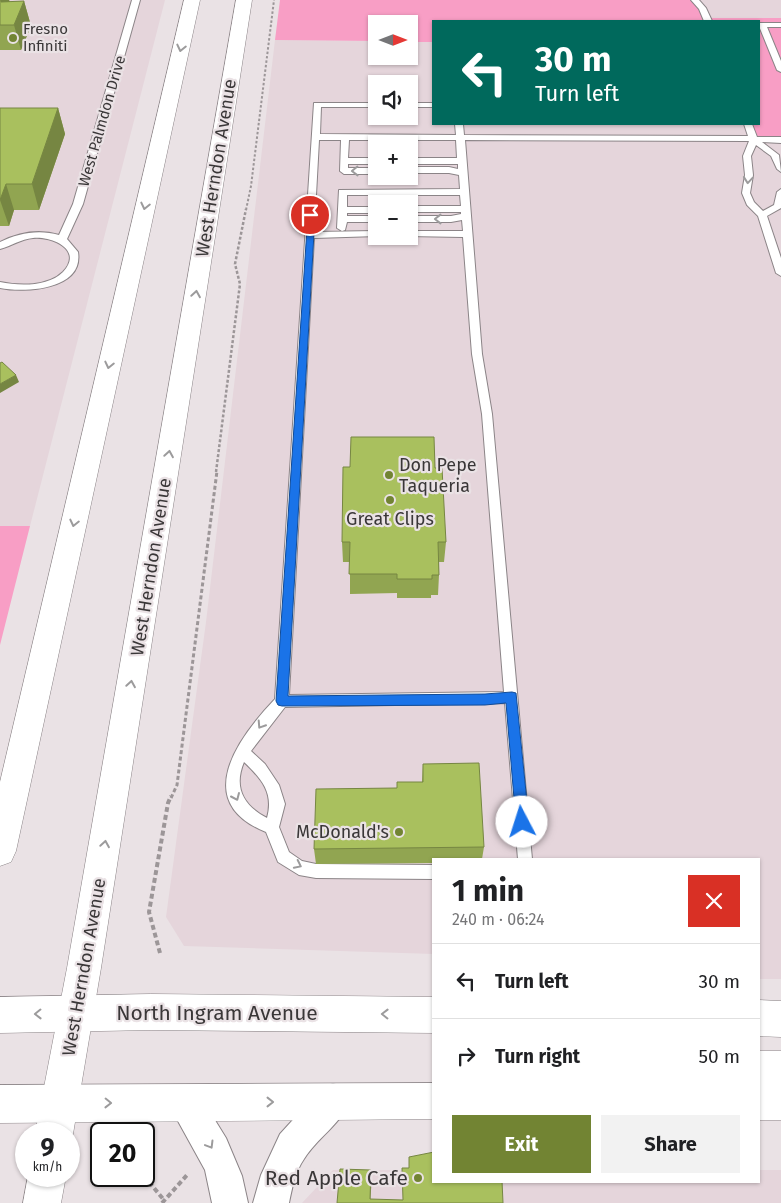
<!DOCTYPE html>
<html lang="en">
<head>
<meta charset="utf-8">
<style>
  body { margin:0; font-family:"Fira Sans",sans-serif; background:#f2f2f2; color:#202124; height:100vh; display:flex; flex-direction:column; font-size:19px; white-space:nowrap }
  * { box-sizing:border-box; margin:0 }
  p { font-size:16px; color:#757577 }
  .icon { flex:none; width:28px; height:28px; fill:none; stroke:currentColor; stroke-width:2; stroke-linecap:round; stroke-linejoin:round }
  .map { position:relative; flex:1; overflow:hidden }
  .side { position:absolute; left:432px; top:858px; width:328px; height:325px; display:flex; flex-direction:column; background:#fff; border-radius:0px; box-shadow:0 1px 4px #0004 }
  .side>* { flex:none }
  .guide { position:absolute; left:432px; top:20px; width:328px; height:105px; border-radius:0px; box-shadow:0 1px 4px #0004; background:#00695c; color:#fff; overflow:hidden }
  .needle { width:32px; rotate:90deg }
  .controls { position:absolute; left:368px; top:15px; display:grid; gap:10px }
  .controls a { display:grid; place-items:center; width:50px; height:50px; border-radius:0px; background:#fff; box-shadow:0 1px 4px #0004; font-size:25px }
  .speed { position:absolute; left:15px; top:1122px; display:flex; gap:10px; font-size:25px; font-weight:700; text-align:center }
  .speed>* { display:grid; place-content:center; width:65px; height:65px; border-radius:50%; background:#fff; box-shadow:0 1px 4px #0004; line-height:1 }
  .speed small { font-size:12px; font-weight:400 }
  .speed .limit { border:2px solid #111; border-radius:8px; background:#fff; color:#111 }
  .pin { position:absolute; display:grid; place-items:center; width:42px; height:42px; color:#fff; margin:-21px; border:2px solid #fff; border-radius:50%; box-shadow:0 1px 5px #0007 }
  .me { position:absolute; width:55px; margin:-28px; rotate:355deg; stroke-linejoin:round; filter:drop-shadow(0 0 4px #0008) }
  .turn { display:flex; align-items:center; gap:18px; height:105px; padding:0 20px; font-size:22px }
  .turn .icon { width:65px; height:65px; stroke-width:2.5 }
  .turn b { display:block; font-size:35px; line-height:42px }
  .round { display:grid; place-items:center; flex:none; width:52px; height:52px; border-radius:0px; background:#f2f2f2 }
  .head { display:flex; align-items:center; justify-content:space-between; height:85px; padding:0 20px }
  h1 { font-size:30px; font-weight:700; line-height:38px }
  .button { display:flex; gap:10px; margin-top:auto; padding:10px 20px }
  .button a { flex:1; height:58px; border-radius:0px; background:#728433; color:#fff; font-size:20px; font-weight:700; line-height:58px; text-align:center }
  .button a+a { background:#f2f2f2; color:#202124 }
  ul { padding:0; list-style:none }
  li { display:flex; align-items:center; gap:15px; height:75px; padding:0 20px; border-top:1px solid #e0e0e0 }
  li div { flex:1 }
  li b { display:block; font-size:19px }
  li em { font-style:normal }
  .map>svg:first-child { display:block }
</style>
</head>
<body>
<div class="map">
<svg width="781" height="1203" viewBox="0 0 781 1203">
  <rect width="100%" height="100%" fill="#eae2e5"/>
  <!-- built -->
  <path fill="#e5d5db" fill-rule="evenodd" d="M0 0H165L30 526H0Z
    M694 0H781V18H706Z
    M275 40 376 41V56H409V42H434V124H748L754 140H781V979H759V859H434V954L184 946 166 917 206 622ZM376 84H409V116H376ZM376 144H409V176H376ZM376 204H409V236H376Z
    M333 1170H434V1181H759V1170H781V1203H302Z"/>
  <!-- green -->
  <path fill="#f89ec5" d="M280 0H694L706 18H781V140H754L748 124H759V21H434V42H409V24H376V41L275 40Z
    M0 526H30L0 645Z"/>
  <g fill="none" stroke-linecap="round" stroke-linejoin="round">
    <defs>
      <path id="lane" d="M132 0H140L83 204 67 239 78 252C84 290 24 293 0 288V282C19 286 48 287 63 272 84 250 52 236 33 238 21 239 11 246 0 249V242C18 233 39 229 59 235L73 204Z
        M691 0H699L706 8 712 21H704L699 9Z
        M762 23H781V27H767L781 61V72L777 70 759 26V23Z
        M314 103H376V107H321L320 134 456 135 455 124H463L464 135 748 136 744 124H752L757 137H781V143L762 142 779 155 781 172 777 169 771 156 756 145 751 156 753 175 750 193 754 202 763 211 774 205 777 192 781 189V208L767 216 781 258V276L776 273 758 216 747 205 742 193 745 175 743 156 749 141 465 140 482 354 492 414 532 859H518L505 703 285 707 251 751 265 764 279 785 285 804 279 827 289 852 302 861 316 864 434 865V879L316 878 299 875 278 862 266 832C191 802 238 738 275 699ZM319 140H341L340 171 344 174H376V168H348V164H376V158H348L349 140H456L457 158H409V164H458V169L449 167H409V173H449L459 175 460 189 339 190 337 228 342 231 345 230 347 222H376V216H347V213H376V207H347V195H460L461 206H409V212H461V214L451 216H409V222H451L462 220 463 231H409V236H407L463 237 472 354 482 414 504 692 289 695 314 238 378 236H376V231L314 232ZM244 762C262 779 274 793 267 818 244 806 233 788 244 762Z
        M409 103H434V107H409Z"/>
      <path id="street" d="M333 1084 345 1089 350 1101C340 1125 317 1138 304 1159 295 1172 292 1188 289 1203H253L261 1175 280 1134 321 1089Z
        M185 1086 197 1091 226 1138 242 1176 248 1203H212L205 1170 168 1103 173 1091Z"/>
      <path id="secondary" d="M151 994 434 997V1033L151 1030 0 1033V997Z
        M759 1000 781 1001V1037L759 1036Z
        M759 1051H781V1120H759Z
        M434 1083V1119L0 1123V1085Z"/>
      <path id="primary" d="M184 0H200L16 851 11 862 0 866V782Z
        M236 0H252L101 968 73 1134 69 1144V1134H35L67 968Z
        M28 1176H66L61 1203H23Z"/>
    </defs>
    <!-- lane casing -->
    <use href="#lane" stroke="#8b8487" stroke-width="2"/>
    <!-- street casing -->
    <use href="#street" stroke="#8b8487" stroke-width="2"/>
    <!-- secondary casing -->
    <use href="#secondary" stroke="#8b8487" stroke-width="1"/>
    <!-- primary casing -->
    <use href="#primary" stroke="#8b8487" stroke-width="1"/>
    <!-- path-far3 -->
    <path stroke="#9c9698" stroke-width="2" stroke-dasharray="2.5 2" stroke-linecap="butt" d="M246 210 251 186 274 0"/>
    <!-- path-far2 -->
    <path stroke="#9c9698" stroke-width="2.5" stroke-dasharray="3 2" stroke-linecap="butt" d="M216 472 240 284 235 264 246 209"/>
    <!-- path-far1 -->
    <path stroke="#9c9698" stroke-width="3" stroke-dasharray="4 2.5" stroke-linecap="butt" d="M171 798 177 785 217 471"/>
    <!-- path -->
    <path stroke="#9c9698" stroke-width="4" stroke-dasharray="5 3" stroke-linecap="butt" d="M160 953 149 912 168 803 171 796
      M144 1176 164 1200
      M162 1203 188 1174"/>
    <!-- lane -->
    <use href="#lane" fill="#fff" fill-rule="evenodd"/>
    <!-- street -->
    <use href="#street" fill="#fff" fill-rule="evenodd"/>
    <!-- secondary -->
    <use href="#secondary" fill="#fff" fill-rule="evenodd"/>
    <!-- primary -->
    <use href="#primary" fill="#fff" fill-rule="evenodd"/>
  </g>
  <!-- wall -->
  <path fill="#91a551" d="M0 0H9L10 2 24 1 31 26 21 50H0Z
    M0 108H58L65 134 39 210H14L9 226H0Z
    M435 468 446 542 444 562H439V575L438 595H431V598H397V593L350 594V562H343L342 542Z
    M423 764 484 847 482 859H434V863L316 864 314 849 397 788 422 782Z"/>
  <!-- shaded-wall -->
  <path fill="#768642" d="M1 0H9L13 14 1 2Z
    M24 1 31 26 21 50 14 25Z
    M58 108 65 134 39 210 32 184Z
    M6 184 14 210 9 226 0 200Z
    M16 375 19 382 0 393V384Z
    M371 1170 372 1177 370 1203V1199Z"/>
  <!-- building -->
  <path fill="#a9c05e" stroke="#768642" d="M0 0H1V2L24 1 14 25H0Z
    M0 108H58L32 184H6L0 200Z
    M2 362 16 375 0 384V363Z
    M351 437H434L435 468H442L446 542H438L439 575H432V579H397V574H349L350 542H342L343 467H350Z
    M479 763 484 847 314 849 316 789 397 788V782H423V764Z
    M434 1152V1181H502L503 1203H337L340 1169 371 1170 370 1199 403 1200 402 1168H409V1157Z"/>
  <!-- one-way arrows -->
  <defs><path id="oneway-chevron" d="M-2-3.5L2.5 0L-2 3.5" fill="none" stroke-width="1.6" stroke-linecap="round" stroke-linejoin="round" transform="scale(1.25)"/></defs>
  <g stroke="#9c9b9c">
    <use href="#oneway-chevron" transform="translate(181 48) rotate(103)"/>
    <use href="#oneway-chevron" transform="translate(355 171) rotate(179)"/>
    <use href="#oneway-chevron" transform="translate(748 180) rotate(95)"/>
    <use href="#oneway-chevron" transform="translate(145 206) rotate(103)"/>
    <use href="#oneway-chevron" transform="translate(438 219) rotate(180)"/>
    <use href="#oneway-chevron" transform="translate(196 294) rotate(-81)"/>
    <use href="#oneway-chevron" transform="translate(109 365) rotate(103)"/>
    <use href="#oneway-chevron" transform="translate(169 454) rotate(-81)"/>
    <use href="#oneway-chevron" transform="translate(74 523) rotate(103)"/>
    <use href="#oneway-chevron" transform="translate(131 684) rotate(-81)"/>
    <use href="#oneway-chevron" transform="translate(261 725) rotate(123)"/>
    <use href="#oneway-chevron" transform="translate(236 797) rotate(66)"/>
    <use href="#oneway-chevron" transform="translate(105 844) rotate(-81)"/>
    <use href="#oneway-chevron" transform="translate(298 865) rotate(26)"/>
    <use href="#oneway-chevron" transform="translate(38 1014) rotate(179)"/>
    <use href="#oneway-chevron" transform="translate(385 1014) rotate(-179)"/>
    <use href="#oneway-chevron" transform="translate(270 1102)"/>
    <use href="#oneway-chevron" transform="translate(108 1103) rotate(1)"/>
    <use href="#oneway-chevron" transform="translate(210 1145) rotate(59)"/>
  </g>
  <!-- route -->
  <path fill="#1a73e8" stroke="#114b97" d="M308 213 315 215 288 696 485 694 512 692 516 693 529 822 527 826 522 828 518 826 516 822 506 703 485 705 282 706 278 705 276 701Z"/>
  <!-- markers -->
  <g fill="#728433" stroke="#eae2e5" stroke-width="2">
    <circle cx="13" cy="38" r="5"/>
    <circle cx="389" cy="475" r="5"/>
    <circle cx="390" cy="500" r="5"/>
    <circle cx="399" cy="832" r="5"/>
    <circle cx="418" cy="1178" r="5"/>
  </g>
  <g text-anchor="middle" stroke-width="4.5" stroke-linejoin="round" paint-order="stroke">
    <!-- far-poi labels -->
    <g font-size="15" fill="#3a3738" stroke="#eae2e5" text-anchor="start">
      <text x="23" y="34">Fresno<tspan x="23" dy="17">Infiniti</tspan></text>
    </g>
    <!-- far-street labels -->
    <g font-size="15" fill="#3a3738" stroke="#eae2e5">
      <text transform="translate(102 121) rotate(-74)" y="5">West Palmdon Drive</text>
    </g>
    <!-- street labels -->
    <g font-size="18" fill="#3a3738" stroke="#eae2e5">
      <text transform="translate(216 168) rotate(-81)" y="6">West Herndon Avenue</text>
      <text transform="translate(151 567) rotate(-81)" y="6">West Herndon Avenue</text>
      <text transform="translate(84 967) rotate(-80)" y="6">West Herndon Avenue</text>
    </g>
    <!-- poi labels -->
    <g font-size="18" fill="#3a3738" stroke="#eae2e5" text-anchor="start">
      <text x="399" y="471">Don Pepe<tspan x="399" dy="21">Taqueria</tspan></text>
      <text x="390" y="525" text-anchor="middle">Great Clips</text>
      <text x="389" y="838" text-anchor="end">McDonald's</text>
    </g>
    <!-- near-street labels -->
    <g font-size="21" fill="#3a3738" stroke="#eae2e5">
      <text x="217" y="1020">North Ingram Avenue</text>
    </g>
    <!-- near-poi labels -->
    <g font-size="21" fill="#3a3738" stroke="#eae2e5" text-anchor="end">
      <text x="408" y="1185">Red Apple Cafe</text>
    </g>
  </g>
</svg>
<div class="controls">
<a><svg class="needle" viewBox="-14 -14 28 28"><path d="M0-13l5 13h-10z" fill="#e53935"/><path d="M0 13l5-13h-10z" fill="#757577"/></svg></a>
<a><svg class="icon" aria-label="sound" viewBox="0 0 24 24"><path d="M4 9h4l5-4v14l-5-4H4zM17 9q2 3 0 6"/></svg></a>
<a>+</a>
<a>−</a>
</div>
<div class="speed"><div>9<small>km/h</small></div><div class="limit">20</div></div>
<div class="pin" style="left:310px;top:215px;background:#d93025"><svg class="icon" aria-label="arrive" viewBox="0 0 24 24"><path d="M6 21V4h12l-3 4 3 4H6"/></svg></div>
<svg class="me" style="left:522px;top:822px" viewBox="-20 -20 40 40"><circle r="19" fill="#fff"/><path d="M0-13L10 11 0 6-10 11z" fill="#1a73e8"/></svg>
<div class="guide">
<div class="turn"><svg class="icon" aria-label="left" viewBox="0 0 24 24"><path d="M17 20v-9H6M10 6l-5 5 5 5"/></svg><div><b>30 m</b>Turn left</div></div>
</div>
<section class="side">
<div class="head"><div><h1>1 min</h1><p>240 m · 06:24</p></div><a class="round" style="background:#d93025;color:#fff"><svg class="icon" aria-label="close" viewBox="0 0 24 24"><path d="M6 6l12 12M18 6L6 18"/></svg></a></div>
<ul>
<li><svg class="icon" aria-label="left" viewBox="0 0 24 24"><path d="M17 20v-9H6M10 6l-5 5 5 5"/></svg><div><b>Turn left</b></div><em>30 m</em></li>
<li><svg class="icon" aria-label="right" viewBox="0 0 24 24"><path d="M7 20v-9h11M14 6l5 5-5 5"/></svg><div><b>Turn right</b></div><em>50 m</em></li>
</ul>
<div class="button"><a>Exit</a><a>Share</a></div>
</section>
</div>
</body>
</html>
